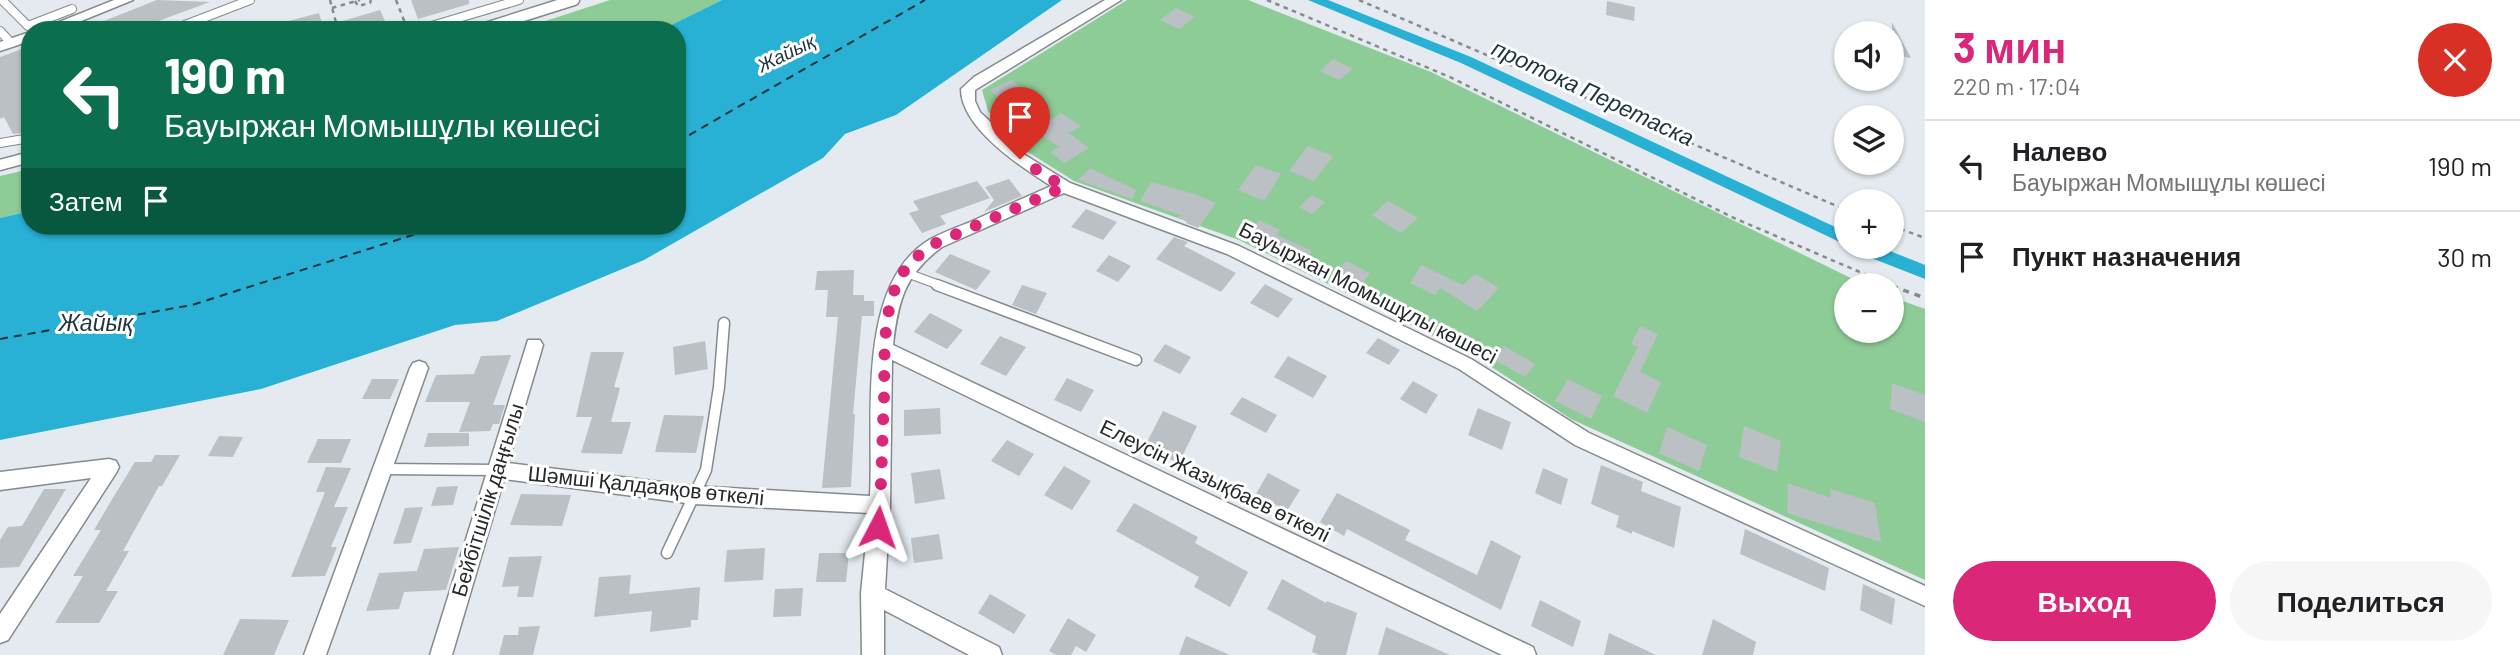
<!DOCTYPE html>
<html lang="ru">
<head>
<meta charset="utf-8">
<style>
  body { margin:0; font-family:Barlow,sans-serif; background:#f6f6f6; color:#202124; height:100vh; display:flex; flex-direction:column; font-size:26px; white-space:nowrap }
  * { box-sizing:border-box; margin:0 }
  p { font-size:23px; color:#757577 }
  .icon { flex:none; width:38px; height:38px; fill:none; stroke:currentColor; stroke-width:2; stroke-linecap:round; stroke-linejoin:round }
  .map { position:relative; flex:1; overflow:hidden }
  .side { display:flex; flex-direction:column; background:#fff; width:595px }
  .side>* { flex:none }
  .guide { position:absolute; left:21px; top:21px; width:665px; height:214px; border-radius:28px; box-shadow:0 2px 5px #0004; background:#0b6e4f; color:#fff; overflow:hidden }
  .controls { position:absolute; left:1834px; top:21px; display:grid; gap:14px }
  .controls a { display:grid; place-items:center; width:70px; height:70px; border-radius:50%; background:#fff; box-shadow:0 2px 5px #0004; font-size:35px }
  .pin { position:absolute; display:grid; place-items:center; width:60px; height:60px; color:#fff; margin:-72px -30px; border-radius:50% 50% 50% 0; rotate:-45deg; box-shadow:0 0 7px #0007 }
  .pin .icon { rotate:45deg }
  .me { position:absolute; width:77px; margin:-38px; rotate:4deg; stroke-linejoin:round; filter:drop-shadow(0 0 5px #0008) }
  .turn { display:flex; align-items:center; gap:24px; height:147px; padding:0 28px; font-size:32px }
  .turn .icon { width:91px; height:91px; stroke-width:2.5 }
  .turn b { display:block; font-size:49px; line-height:60px }
  .then { display:flex; align-items:center; height:66px; padding:0 28px; background:#0003; gap:14px; font-size:26px }
  .round { display:grid; place-items:center; flex:none; width:74px; height:74px; border-radius:37px; background:#f6f6f6 }
  .overview { display:flex; align-items:center; justify-content:space-between; height:119px; padding:0 28px }
  h1 { font-size:42px; font-weight:700; line-height:52px; color:#db2777 }
  .button { display:flex; gap:14px; margin-top:auto; padding:14px 28px }
  .button a { flex:1; height:80px; border-radius:42px; background:#db2777; color:#fff; font-size:28px; font-weight:700; line-height:80px; text-align:center }
  .button a+a { background:#f6f6f6; color:#202124 }
  ul { padding:0; list-style:none }
  li { display:flex; align-items:center; gap:21px; height:91px; padding:0 28px; border-top:2px solid #e0e0e0 }
  li div { flex:1 }
  li b { display:block; font-size:26px }
  li em { font-style:normal }
  main { display:flex; flex:1; min-height:0 }
  .map>svg:first-child { display:block }
</style>
</head>
<body>
<main>
<div class="map">
<svg width="1925" height="655" viewBox="0 0 1925 655">
  <rect width="100%" height="100%" fill="#e4eaef"/>
  <!-- green -->
  <path fill="#8ecc97" d="M610 0H722L661 30H518Z
    M1127 0H1248L1431 72 1865 285H1846V331H1892V297L1925 309V580L1571 419 1478 358 1239 240 1074 181 1028 152 988 111 982 90Z
    M30 169V211L0 218V176Z"/>
  <!-- water -->
  <path fill="#29b0d5" d="M722 0H1062L896 115 845 134 823 158 644 260 497 321 455 325 261 389 0 440V218L30 211V226H677V30H661Z"/>
  <g fill="none" stroke-linecap="round" stroke-linejoin="round">
    <!-- canal -->
    <path fill="#29b0d5" fill-rule="evenodd" d="M1308 0H1328L1471 57 1846 232V245L1461 63Z
      M1853 247H1880L1925 265V279L1856 252Z"/>
    <!-- ferry -->
    <path stroke="#1f353c" stroke-width="2" stroke-dasharray="8 6" stroke-linecap="butt" d="M677 142 925 0
      M0 339 192 305 441 226"/>
  </g>
  <!-- building -->
  <path fill="#bac0c4" d="M157 0 210 2 134 30H81Z
    M411 0H469V4L418 19Z
    M1607 1 1635 7 1634 21 1606 15Z
    M1176 8 1195 17 1179 29 1160 20Z
    M380 10 386 23 365 30H327L326 26Z
    M319 13 324 30H274L273 25Z
    M1892 22 1911 58 1892 55Z
    M30 46V132L13 134 4 117 0 119V57Z
    M1333 59 1353 69 1339 80 1320 71Z
    M1012 80 1034 99 1012 110 990 90Z
    M1061 113 1081 126 1069 133 1089 148 1064 163 1050 152 1059 147 1034 130Z
    M1308 146 1333 156 1314 181 1289 171Z
    M1256 165 1281 174 1264 201 1238 190Z
    M1090 168 1136 190 1132 199 1078 180Z
    M1009 179 1022 196 984 212 994 200 985 187Z
    M977 181 990 198 940 216 946 224 922 233 909 213 919 210 913 201Z
    M1151 182 1195 194 1216 203 1198 228 1186 223 1187 222 1178 217 1180 215 1140 201Z
    M1312 195 1325 202 1312 214 1299 207Z
    M1388 201 1418 218 1401 233 1372 215Z
    M1086 209 1117 222 1103 240 1071 227Z
    M1259 220 1280 230 1277 235 1312 251 1301 267 1280 257 1282 254 1246 239Z
    M1174 237 1188 242 1184 246 1236 273 1221 292 1156 259Z
    M950 254 991 271 976 290 935 272Z
    M1109 255 1131 266 1118 282 1096 271Z
    M1346 261 1370 273 1357 292 1332 280Z
    M1421 265 1463 285 1475 274 1499 288 1477 311 1440 288 1435 295 1410 283Z
    M854 270 853 295H864V301H874V316H862L853 414H855L851 487 822 488 838 317H826L828 290H815L817 271Z
    M1265 284 1293 299 1278 318 1250 303Z
    M1022 285 1047 293 1036 314 1012 305Z
    M930 313 963 330 947 349 914 332Z
    M1640 326 1658 334 1640 372 1661 382 1647 413 1613 396 1638 347 1631 344Z
    M1000 336 1026 347 1006 376 980 364Z
    M1378 338 1400 350 1389 365 1366 353Z
    M705 341 708 369 675 375 673 347Z
    M1165 344 1191 357 1180 374 1153 361Z
    M1504 346 1535 364 1525 377 1493 359Z
    M591 352H624L614 387 620 388 611 422H631L622 454 581 453 592 417H576Z
    M511 355 493 405H505L499 424H493L490 431 459 432 470 402H425L436 375 474 374 481 356Z
    M1288 356 1327 376 1313 398 1274 377Z
    M1067 378 1094 390 1081 412 1054 400Z
    M372 379H399L390 399H362Z
    M1568 379 1602 396 1591 419 1555 401Z
    M1413 381 1438 395 1426 414 1400 399Z
    M1892 383 1925 395V422L1890 409Z
    M1242 397 1277 415 1266 433 1230 414Z
    M940 408 941 434 904 436V410Z
    M1478 408 1511 422 1502 450 1468 435Z
    M1163 411 1197 426 1179 463 1144 448Z
    M664 415 704 416 696 453 655 452Z
    M1744 426 1781 441 1777 472 1739 457Z
    M1667 427 1707 445 1699 471 1659 453Z
    M428 433H469V446L424 447Z
    M219 436 243 437 233 457 208 456Z
    M318 439H351L341 463H307Z
    M1007 440 1034 454 1019 476 991 461Z
    M155 455H180L162 486H159L123 551H129L106 591H118L99 623H55L83 576H73L101 530H94L111 501 135 462H151Z
    M1601 465 1643 482 1641 491 1681 507 1674 548 1632 531V534L1616 527 1619 516 1591 504Z
    M1064 466 1091 481 1072 510 1044 495Z
    M326 467 351 468 334 507H348L331 547H337L325 576 291 577 325 492H316Z
    M1543 468 1568 479 1561 505 1535 493Z
    M940 469 945 499 915 504 911 473Z
    M1268 473 1300 490 1287 511 1256 494Z
    M1788 483 1831 498 1830 489 1875 503 1881 542 1787 513Z
    M458 486 453 505 431 506 437 487Z
    M44 489H66L19 567 0 568V540L8 527 22 526Z
    M1337 493 1410 530 1405 540 1477 575 1491 540 1521 556 1501 610 1347 529 1344 536 1320 522Z
    M521 494 571 495 562 526 510 525Z
    M1134 503 1198 537 1195 543 1248 572 1230 607 1194 587 1199 577 1116 531Z
    M423 507 411 543 393 544 405 508Z
    M1745 529 1829 568 1825 591 1740 554Z
    M939 534 943 559 914 563 911 538Z
    M459 547 446 590 404 592 399 609 366 611 379 573 417 571 424 549Z
    M765 548 763 580 724 582 727 550Z
    M819 553H849L846 582H816Z
    M542 556 533 597H517L519 586 502 587 509 557Z
    M631 575 629 594 700 587 698 620H691V627L650 632 652 611 594 617 599 577Z
    M1282 579 1326 603 1327 601 1357 613 1346 655H1320L1312 652 1316 636 1267 609Z
    M1863 584 1895 599 1892 625 1860 610Z
    M803 588 801 616 773 617 775 589Z
    M990 594 1026 615 1014 634 978 613Z
    M1540 600 1581 621 1573 647 1531 626Z
    M1068 618 1096 635 1086 652 1076 646 1071 655H1056L1049 651Z
    M240 619 289 620 274 655H223Z
    M1713 619 1756 642 1753 655H1702Z
    M540 626 533 655H499L504 635H518L519 627Z
    M1386 627 1450 655H1378Z
    M1609 633 1656 655H1604Z
    M1186 636 1230 655H1179Z"/>
  <g fill="none" stroke-linecap="round" stroke-linejoin="round">
    <defs>
      <path id="service-far1" d="M2 0 28 26 72 9
        M172 30 250 0
        M418 30 519 0
        M0 31 11 43
        M0 143 30 138
        M904 272 942 286"/>
      <path id="service" d="M937 285 1136 360
        M383 469 497 470
        M667 553 706 470 719 387 724 323"/>
      <path id="pedestrian" d="M479 30 574 0
        M0 165 30 157"/>
      <path id="minor" d="M114 0H133L59 30H39Z
        M1105 0H1121L975 90V101L980 112 1025 155 1070 183 1239 246 1471 359 1589 433 1925 586V606L1575 445 1459 369 1227 254 1064 193 942 247C905 274 898 301 893 345L1533 647 1536 655H1502L892 360 890 505 885 589 999 647 1002 655H969L884 610V655H862L861 593 869 513 694 504 504 479 452 655H430L528 340H540L543 345 508 463 694 486 870 496C874 421 855 285 929 240 941 233 955 228 968 223 996 210 1024 198 1051 186 1021 167 961 128 961 89L974 77Z
        M30 32V41L0 51V42Z
        M419 361 425 363 428 368 326 655H304L410 368 413 363Z
        M109 459 116 461 119 467 116 473 8 640 0 643V614L91 478 0 490V472Z"/>
    </defs>
    <!-- service-far1 casing -->
    <use href="#service-far1" stroke="#848a8e" stroke-width="10"/>
    <!-- service casing -->
    <use href="#service" stroke="#848a8e" stroke-width="13"/>
    <!-- pedestrian casing -->
    <use href="#pedestrian" stroke="#848a8e" stroke-width="13"/>
    <!-- minor casing -->
    <use href="#minor" stroke="#848a8e" stroke-width="3"/>
    <!-- path-far1 -->
    <path stroke="#878b8e" stroke-width="2.5" stroke-dasharray="4.5 4.5" stroke-linecap="butt" d="M330 0 338 30
      M396 0 407 28 402 30
      M1267 0 1450 77 1734 218 1890 285
      M1359 0 1846 210
      M355 1 358 6 370 3 371 0
      M332 8 360 0
      M1892 226 1925 238"/>
    <!-- path -->
    <path stroke="#878b8e" stroke-width="3.5" stroke-dasharray="6 6" stroke-linecap="butt" d="M1892 286 1925 298"/>
    <!-- service-far1 -->
    <use href="#service-far1" stroke="#fff" stroke-width="8"/>
    <!-- service -->
    <use href="#service" stroke="#fff" stroke-width="10"/>
    <!-- pedestrian -->
    <use href="#pedestrian" stroke="#fff" stroke-width="10"/>
    <!-- minor -->
    <use href="#minor" fill="#fff" fill-rule="evenodd"/>
  </g>
  <g fill="none" stroke-linecap="round" stroke-linejoin="round">
    <!-- route -->
    <path stroke="#db2777" stroke-width="12" stroke-dasharray="0 21.6" d="M878 527C882 484 882 441 884 398 885 358 881 306 904 271 912 259 924 251 936 243L1064 187 1020 159"/>
  </g>
  <g text-anchor="middle" stroke-width="6" stroke-linejoin="round" paint-order="stroke">
    <!-- far-water labels -->
    <g font-size="19" font-style="italic" fill="#1f353c" stroke="#fff">
      <text transform="translate(786 53) rotate(-26)" y="7">Жайық</text>
    </g>
    <!-- street labels -->
    <g font-size="21" fill="#26292a" stroke="#fff">
      <text transform="translate(1368 293) rotate(27)" y="7">Бауыржан Момышұлы көшесі</text>
      <text transform="translate(1215 481) rotate(26)" y="7">Елеусін Жазықбаев өткелі</text>
      <text transform="translate(646 486) rotate(6)" y="7">Шәмші Қалдаяқов өткелі</text>
      <text transform="translate(488 500) rotate(-73)" y="7">Бейбітшілік даңғылы</text>
    </g>
    <!-- water labels -->
    <g font-size="23" font-style="italic" fill="#1f353c" stroke="#fff">
      <text transform="translate(1593 93) rotate(25)" y="8">протока Перетаска</text>
      <text x="96" y="331">Жайық</text>
    </g>
  </g>
</svg>
<div class="controls">
<a><svg class="icon" aria-label="sound" viewBox="0 0 24 24"><path d="M4 9h4l5-4v14l-5-4H4zM17 9q2 3 0 6"/></svg></a>
<a><svg class="icon" aria-label="layers" viewBox="0 0 24 24"><path d="M12 4l9 5-9 5-9-5zM3 14l9 5 9-5"/></svg></a>
<a>+</a>
<a>−</a>
</div>
<div class="pin" style="left:1020px;top:159px;background:#d93025"><svg class="icon" aria-label="arrive" viewBox="0 0 24 24"><path d="M6 21V4h12l-3 4 3 4H6"/></svg></div>
<svg class="me" style="left:878px;top:527px" viewBox="-20 -20 40 40"><path d="M0-17L14 15 0 8-14 15z" fill="#db2777" stroke="#fff" stroke-width="4"/></svg>
<div class="guide">
<div class="turn"><svg class="icon" aria-label="left" viewBox="0 0 24 24"><path d="M17 20v-9H6M10 6l-5 5 5 5"/></svg><div><b>190 m</b>Бауыржан Момышұлы көшесі</div></div>
<div class="then">Затем<svg class="icon" aria-label="arrive" viewBox="0 0 24 24"><path d="M6 21V4h12l-3 4 3 4H6"/></svg></div>
</div>
</div>
<section class="side">
<div class="overview"><div><h1>3 мин</h1><p>220 m · 17:04</p></div><a class="round" style="background:#d93025;color:#fff"><svg class="icon" aria-label="close" viewBox="0 0 24 24"><path d="M6 6l12 12M18 6L6 18"/></svg></a></div>
<ul>
<li><svg class="icon" aria-label="left" viewBox="0 0 24 24"><path d="M17 20v-9H6M10 6l-5 5 5 5"/></svg><div><b>Налево</b><p>Бауыржан Момышұлы көшесі</p></div><em>190 m</em></li>
<li><svg class="icon" aria-label="arrive" viewBox="0 0 24 24"><path d="M6 21V4h12l-3 4 3 4H6"/></svg><div><b>Пункт назначения</b></div><em>30 m</em></li>
</ul>
<div class="button"><a>Выход</a><a>Поделиться</a></div>
</section>
</main>
</body>
</html>
